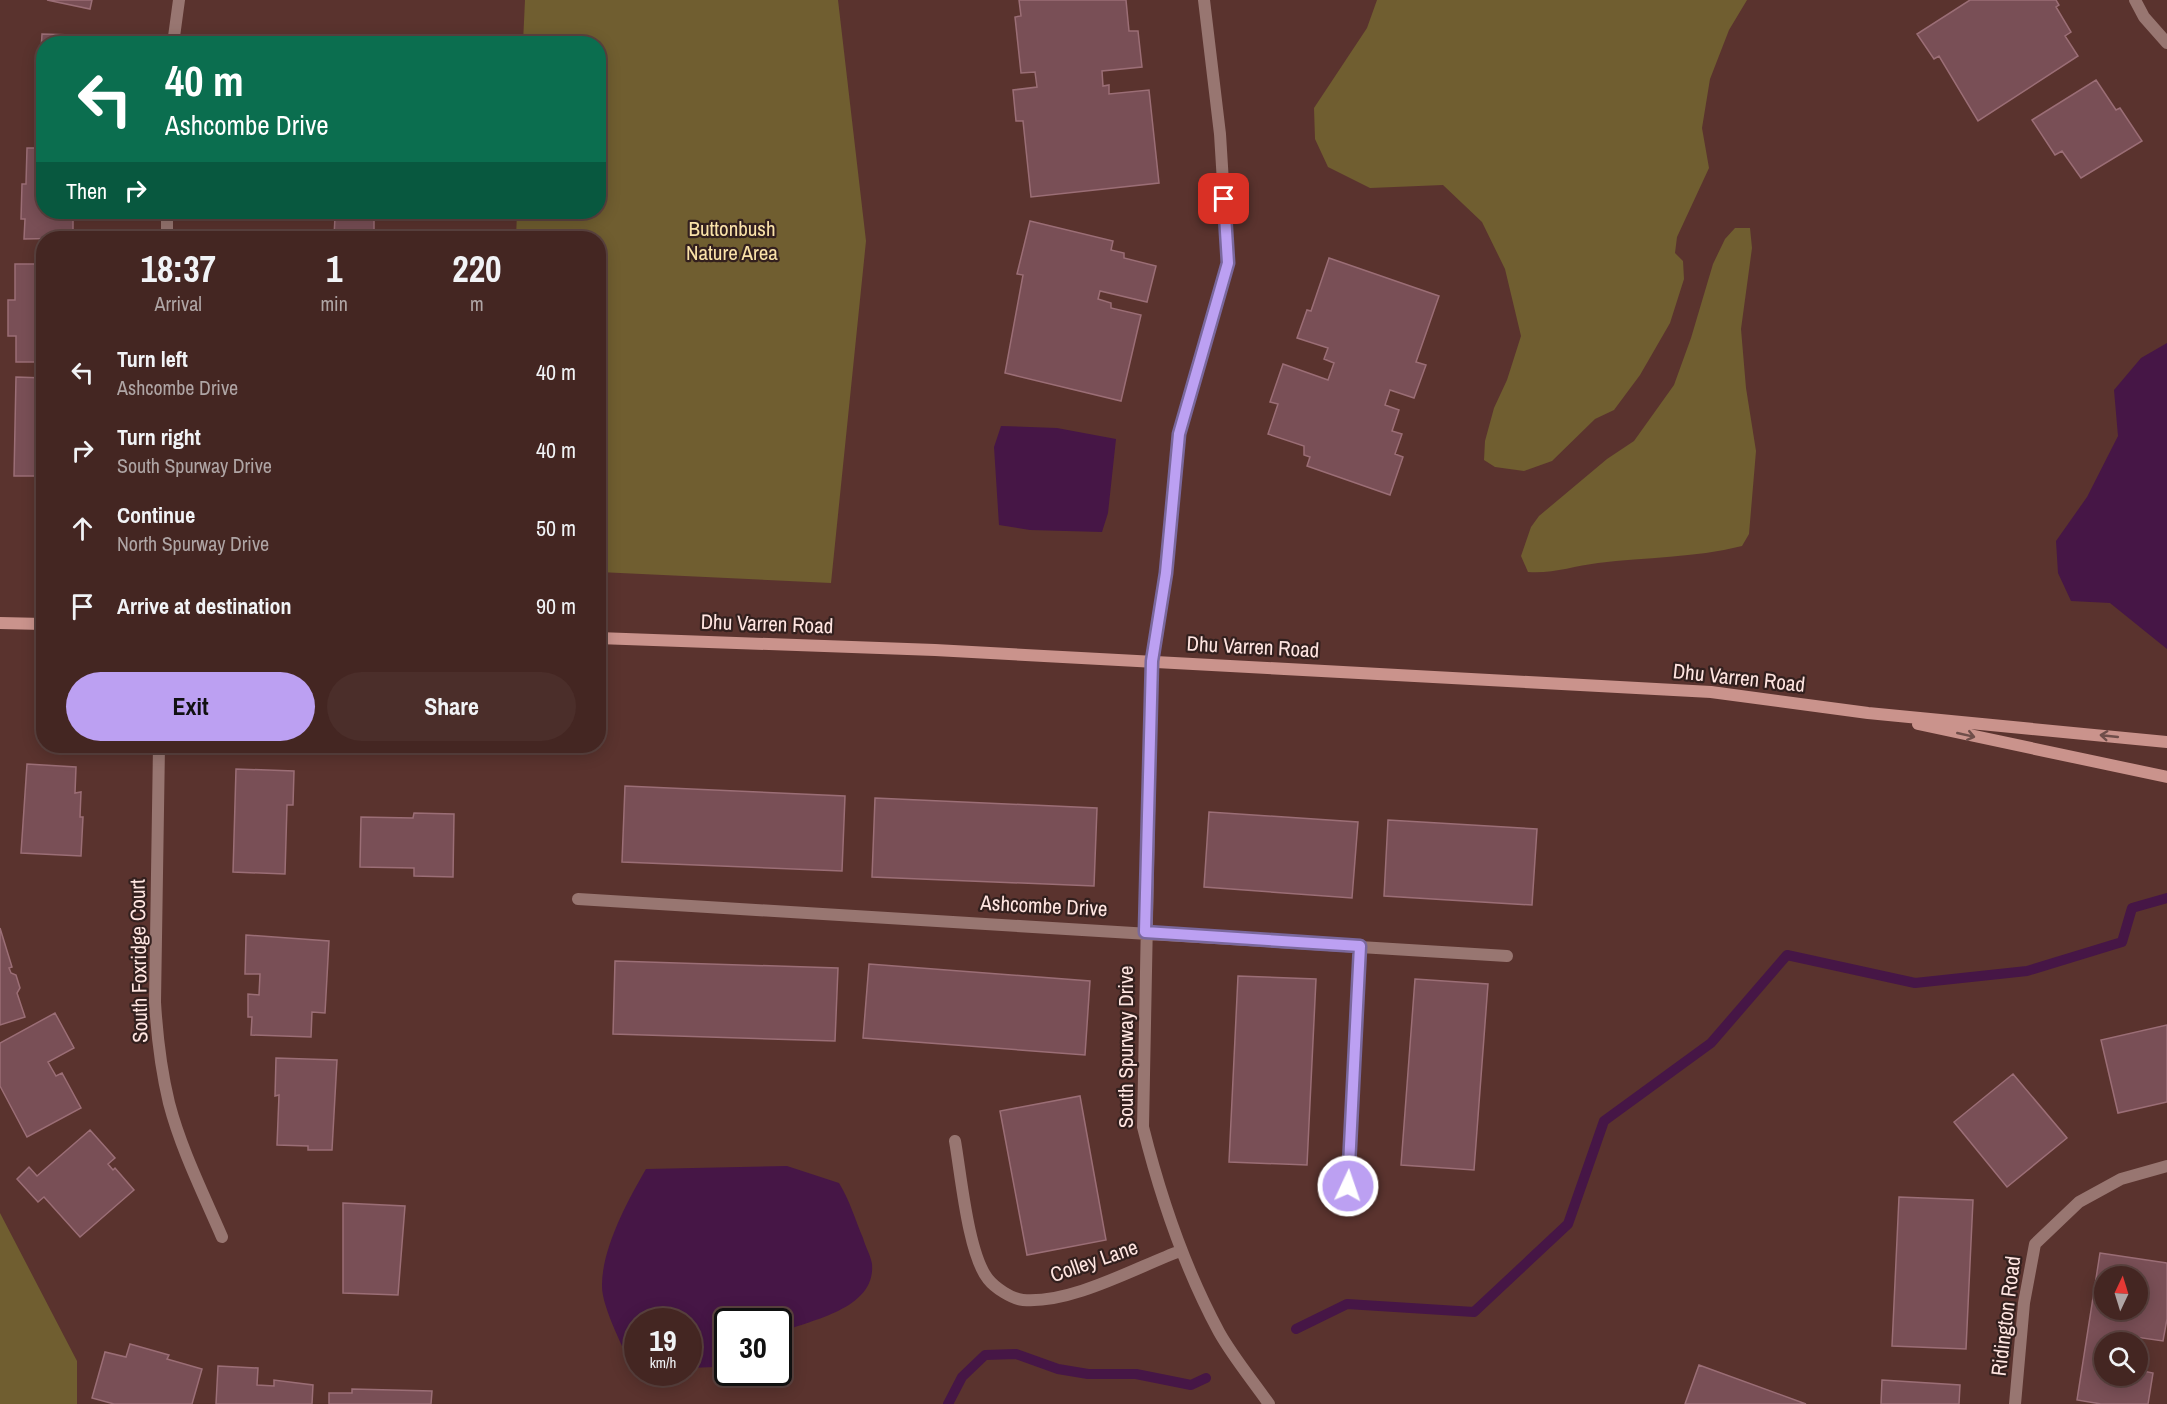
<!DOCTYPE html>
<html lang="en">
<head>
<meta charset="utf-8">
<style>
  body { margin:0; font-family:"Archivo Narrow",sans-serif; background:#4b2e2a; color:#f1f3f6; height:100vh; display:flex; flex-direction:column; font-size:22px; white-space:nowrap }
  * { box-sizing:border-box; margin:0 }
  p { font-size:20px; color:#afa5a5 }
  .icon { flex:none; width:33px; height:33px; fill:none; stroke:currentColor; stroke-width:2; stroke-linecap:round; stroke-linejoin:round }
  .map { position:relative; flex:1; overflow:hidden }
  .details { position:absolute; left:36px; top:231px; width:570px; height:522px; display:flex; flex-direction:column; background:#442622; border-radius:24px; box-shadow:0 3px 15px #0003,0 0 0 2px #5c4340 }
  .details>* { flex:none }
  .banner { position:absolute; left:36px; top:36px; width:570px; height:183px; border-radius:24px; box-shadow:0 3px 15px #0003,0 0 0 2px #5c4340; background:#0b6e4f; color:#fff; overflow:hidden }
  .needle { width:39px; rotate:4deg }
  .buttons { position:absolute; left:2094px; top:1266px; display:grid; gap:12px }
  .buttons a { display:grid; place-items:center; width:54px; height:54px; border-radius:50%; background:#442622; box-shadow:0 3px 15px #0003,0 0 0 2px #5c4340; font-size:30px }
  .speed { position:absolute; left:624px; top:1308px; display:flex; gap:12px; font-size:30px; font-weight:700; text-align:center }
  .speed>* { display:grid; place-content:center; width:78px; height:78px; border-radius:50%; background:#442622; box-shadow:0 3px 15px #0003,0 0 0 2px #5c4340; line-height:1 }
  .speed small { font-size:15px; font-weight:400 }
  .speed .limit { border:3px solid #111; border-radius:9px; background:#fff; color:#111 }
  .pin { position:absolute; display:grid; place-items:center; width:51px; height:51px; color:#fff; margin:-26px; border-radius:12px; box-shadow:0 3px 9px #0006 }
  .me { position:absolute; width:66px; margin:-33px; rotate:3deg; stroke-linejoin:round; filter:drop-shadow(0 0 4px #0008) }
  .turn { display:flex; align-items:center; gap:21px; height:126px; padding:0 30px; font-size:27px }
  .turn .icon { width:78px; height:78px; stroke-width:2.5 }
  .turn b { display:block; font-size:42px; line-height:51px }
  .then { display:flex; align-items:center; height:57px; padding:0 30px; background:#0003; gap:12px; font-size:22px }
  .eta { display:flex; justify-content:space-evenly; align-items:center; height:102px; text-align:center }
  .eta b { font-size:36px; font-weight:800; line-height:42px }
  .primary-button { display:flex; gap:12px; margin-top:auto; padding:12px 30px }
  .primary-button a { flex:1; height:69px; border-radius:36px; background:#bca0f2; color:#111; font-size:24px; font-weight:800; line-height:69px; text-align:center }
  .primary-button a+a { background:#4b2e2a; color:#f1f3f6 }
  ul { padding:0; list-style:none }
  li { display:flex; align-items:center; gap:18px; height:78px; padding:0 30px }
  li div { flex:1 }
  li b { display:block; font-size:22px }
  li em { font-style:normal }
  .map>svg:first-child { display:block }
</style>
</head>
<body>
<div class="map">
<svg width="2167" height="1404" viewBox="0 0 2167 1404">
  <rect width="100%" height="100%" fill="#5a332e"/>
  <!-- green -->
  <path fill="#705e30" d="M525 0H838L866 241 831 583 599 572 598 238H516L517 212H598V44L523 43Z
    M1377 0H1747L1729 30 1710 79 1702 128 1709 168 1677 237 1675 253 1683 261 1684 279 1670 323 1640 375 1614 410 1595 419 1552 461 1524 471 1495 467 1484 460 1485 441 1494 408 1507 380 1521 336 1505 269 1482 222 1443 185 1370 188 1328 167 1315 139 1314 108 1367 28Z
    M1735 228H1750L1752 248 1741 329 1746 388 1756 451 1749 534 1742 546C1694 558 1646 557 1598 563 1574 566 1552 574 1528 572L1521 556 1531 527 1539 516 1607 459 1634 441 1674 385 1691 338 1713 264 1725 239Z
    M0 1213 77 1361V1404H0Z"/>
  <!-- water -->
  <path fill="#461646" d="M2167 343V649L2110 603 2071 601 2058 573 2056 541 2087 497 2118 436 2114 390 2141 358Z
    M1001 426 1057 428 1116 439 1108 513 1102 532 1030 530 999 525 994 447Z
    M787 1166 839 1183C850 1201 855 1219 863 1238 865 1246 871 1256 872 1264 876 1310 809 1320 779 1333L778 1322H728L727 1359 715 1367 689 1368 688 1322H638L637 1371 634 1372C625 1351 601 1306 602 1285 602 1248 628 1200 646 1169Z"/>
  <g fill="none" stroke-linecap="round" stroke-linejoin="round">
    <!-- stream -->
    <path stroke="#461646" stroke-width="10" d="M1296 1329 1347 1304 1474 1312 1568 1224 1604 1121 1711 1043 1787 955 1915 983 2027 971 2122 942 2132 908 2167 898
      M948 1404 962 1377 985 1355 1016 1354 1058 1369 1088 1374H1136L1191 1385 1206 1378"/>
  </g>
  <!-- building -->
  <path fill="#794f56" stroke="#9b6e76" stroke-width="1.5" fill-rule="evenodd" d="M47 0H92L90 9Z
    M1019 0H1126L1129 31H1138L1142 67 1102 71 1103 86 1109 85V94L1149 90 1159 183 1031 197 1023 121H1016L1013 90 1037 87 1035 72 1021 73 1015 17 1021 16Z
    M1970 0H2056L2059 5 2056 7 2071 32 2065 36 2078 56 1978 121 1939 56 1934 59 1917 34Z
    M42 34 103 36 102 44H44V67L40 68Z
    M2096 80 2116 110 2120 108 2142 141 2081 178 2062 151 2055 155 2032 120Z
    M27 148H44V212H80V220H73V238L24 239 25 219H21L22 184H26Z
    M335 216 374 217V238H334Z
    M1030 221 1113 241 1111 250 1124 253V258L1156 266 1147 302 1100 291 1098 299 1111 303V308L1141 315 1121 401 1005 373 1023 275 1017 274Z
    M408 235 439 236V238H408Z
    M1329 258 1439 296 1416 362 1426 365 1414 398 1390 390 1385 405 1399 410 1392 431 1402 434 1395 454 1403 457 1390 495 1307 466 1310 457 1304 455V446L1268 434 1278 404 1270 402 1283 364 1328 380 1334 363 1324 359 1328 348 1297 338 1307 310 1311 311Z
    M15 264H44V362H16V336H8V300H15Z
    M16 377 44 378V476H14Z
    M27 764 76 767 75 793 81 792 80 817H83L81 856 21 853Z
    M236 769 294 771 293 805H287L285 874 233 872Z
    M625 786 845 796 842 871 622 862Z
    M875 798 1097 808 1094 886 872 877Z
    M1209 812 1358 822 1352 898 1204 887Z
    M414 813 454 814 453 877 414 876V868L360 867 361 817 413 818Z
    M1388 820 1537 829 1532 905 1384 896Z
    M0 928 12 967 9 968 11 973 16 975 20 988 17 993 25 1017 0 1025Z
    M246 935 329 941 325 1013 312 1012 311 1037 251 1035 252 1017H248V994L259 995 260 974H245Z
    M615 961 838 968 835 1041 613 1034Z
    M869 964 1090 981 1085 1055 863 1038Z
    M1238 976 1316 979 1307 1165 1229 1162Z
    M1415 979 1488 984 1474 1170 1401 1165Z
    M55 1013 74 1048 48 1062 56 1076 62 1073 81 1108 27 1137 0 1086V1043Z
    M2167 1025V1102L2118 1113 2101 1040Z
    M276 1058 337 1060 332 1150H308V1146L277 1145 279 1095 275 1096Z
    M2013 1074 2067 1138 2007 1187 1954 1122Z
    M1080 1096 1106 1240 1027 1255 1000 1111Z
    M90 1130 115 1158 108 1164 113 1170 115 1168 134 1190 80 1237 44 1197 38 1202 17 1179 29 1167 37 1176Z
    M1899 1197 1973 1200 1966 1349 1892 1346Z
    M343 1203 405 1206 398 1295 343 1293Z
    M2100 1253 2167 1263V1319L2163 1341 2136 1337 2135 1342H2104V1376H2138V1370L2153 1373 2148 1404H2101L2077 1400ZM2104 1276H2138V1310H2104Z
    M130 1344 169 1355 167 1359 202 1369 192 1404H114L92 1398 105 1352 126 1357Z
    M1699 1365 1806 1404H1685Z
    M218 1366 258 1368 257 1385 274 1386V1380L313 1385 312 1404H216Z
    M1882 1380 1960 1385 1959 1404H1881Z
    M352 1389 432 1391 431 1404H329V1393H352Z"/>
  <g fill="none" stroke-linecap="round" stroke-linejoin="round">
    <!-- service -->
    <path stroke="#987671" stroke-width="12" d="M2135 0 2144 17 2167 43"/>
    <!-- minor -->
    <path stroke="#987671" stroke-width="12" d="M1204 0 1220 134 1228 263 1179 434 1166 573 1152 661 1143 1127C1161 1199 1184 1267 1219 1332 1233 1357 1253 1381 1269 1404
      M173 44 179 0
      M167 238V212
      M159 746 155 1002C157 1036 161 1070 169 1103 181 1149 203 1193 222 1237
      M578 899 1507 956
      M955 1141C961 1175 968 1254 988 1279 995 1288 1012 1299 1023 1300 1071 1304 1135 1268 1180 1251
      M1347 1209 1360 946
      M2015 1404 2024 1303 2035 1244 2079 1202 2121 1179 2167 1166"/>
    <!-- secondary -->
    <path stroke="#ca938c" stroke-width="12" d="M0 623 44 624
      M598 638 935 650 1711 692 1868 713 2167 742
      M1918 724 2167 777"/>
  </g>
  <!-- one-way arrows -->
  <defs><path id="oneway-shaft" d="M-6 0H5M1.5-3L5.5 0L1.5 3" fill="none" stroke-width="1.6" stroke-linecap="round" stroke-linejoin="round" transform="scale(1.5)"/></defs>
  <g stroke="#6f4e4a">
    <use href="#oneway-shaft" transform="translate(1966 735) rotate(13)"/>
    <use href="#oneway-shaft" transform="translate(2109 736) rotate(-174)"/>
  </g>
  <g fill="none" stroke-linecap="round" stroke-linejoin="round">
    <defs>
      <path id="route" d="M1224 199 1228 263 1179 434 1166 573 1152 661 1145 932 1360 946 1348 1186"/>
    </defs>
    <!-- route casing -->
    <use href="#route" stroke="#7a689d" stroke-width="15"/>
    <!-- route -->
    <use href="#route" stroke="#bca0f2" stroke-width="10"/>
  </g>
  <g text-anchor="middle" stroke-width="4.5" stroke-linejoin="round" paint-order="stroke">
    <!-- park labels -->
    <g font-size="21" fill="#fae2a9" stroke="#33201e">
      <text x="732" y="236">Buttonbush<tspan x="732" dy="24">Nature Area</tspan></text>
    </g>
    <!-- street labels -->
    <g font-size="21" fill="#ffe5e1" stroke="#33201e">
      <text transform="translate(767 624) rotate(2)" y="7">Dhu Varren Road</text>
      <text transform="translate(1253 647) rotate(3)" y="7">Dhu Varren Road</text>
      <text transform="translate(1739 678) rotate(6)" y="7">Dhu Varren Road</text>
      <text transform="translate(1044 906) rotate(3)" y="7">Ashcombe Drive</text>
      <text transform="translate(139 961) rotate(-91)" y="7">South Foxridge Court</text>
      <text transform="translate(1126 1047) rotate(-90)" y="7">South Spurway Drive</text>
      <text transform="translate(1094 1261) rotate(-19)" y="7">Colley Lane</text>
      <text transform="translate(2006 1316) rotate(-83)" y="7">Ridington Road</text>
    </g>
  </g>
</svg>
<div class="buttons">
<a><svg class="needle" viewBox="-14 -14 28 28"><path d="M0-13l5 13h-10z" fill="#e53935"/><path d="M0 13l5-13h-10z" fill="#afa5a5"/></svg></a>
<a><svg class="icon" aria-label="search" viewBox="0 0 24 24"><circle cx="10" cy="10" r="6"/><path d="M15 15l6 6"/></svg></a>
</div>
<div class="speed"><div>19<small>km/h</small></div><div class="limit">30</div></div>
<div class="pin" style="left:1224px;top:199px;background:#d93025"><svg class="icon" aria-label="arrive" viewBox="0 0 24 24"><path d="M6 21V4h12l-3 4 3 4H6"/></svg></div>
<svg class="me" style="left:1348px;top:1186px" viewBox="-20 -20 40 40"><circle r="17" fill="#bca0f2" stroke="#fff" stroke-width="3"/><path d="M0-11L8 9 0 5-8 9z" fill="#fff"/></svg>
<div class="banner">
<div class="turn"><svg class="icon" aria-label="left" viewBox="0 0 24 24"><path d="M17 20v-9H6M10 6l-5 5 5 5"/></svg><div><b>40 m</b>Ashcombe Drive</div></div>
<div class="then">Then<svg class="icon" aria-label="right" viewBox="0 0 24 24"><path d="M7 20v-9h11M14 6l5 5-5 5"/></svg></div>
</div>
<section class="details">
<div class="eta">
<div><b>18:37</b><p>Arrival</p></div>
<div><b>1</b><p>min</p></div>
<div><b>220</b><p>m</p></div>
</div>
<ul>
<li><svg class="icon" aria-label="left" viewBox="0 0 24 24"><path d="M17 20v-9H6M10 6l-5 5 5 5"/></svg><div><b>Turn left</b><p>Ashcombe Drive</p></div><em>40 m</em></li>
<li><svg class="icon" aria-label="right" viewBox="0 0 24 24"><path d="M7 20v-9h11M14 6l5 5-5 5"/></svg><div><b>Turn right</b><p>South Spurway Drive</p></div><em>40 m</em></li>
<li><svg class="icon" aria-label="ahead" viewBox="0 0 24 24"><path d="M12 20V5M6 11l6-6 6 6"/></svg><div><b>Continue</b><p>North Spurway Drive</p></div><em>50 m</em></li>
<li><svg class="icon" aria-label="arrive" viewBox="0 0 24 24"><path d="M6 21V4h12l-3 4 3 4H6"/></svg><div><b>Arrive at destination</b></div><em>90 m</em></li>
</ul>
<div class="primary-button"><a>Exit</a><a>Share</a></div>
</section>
</div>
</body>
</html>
